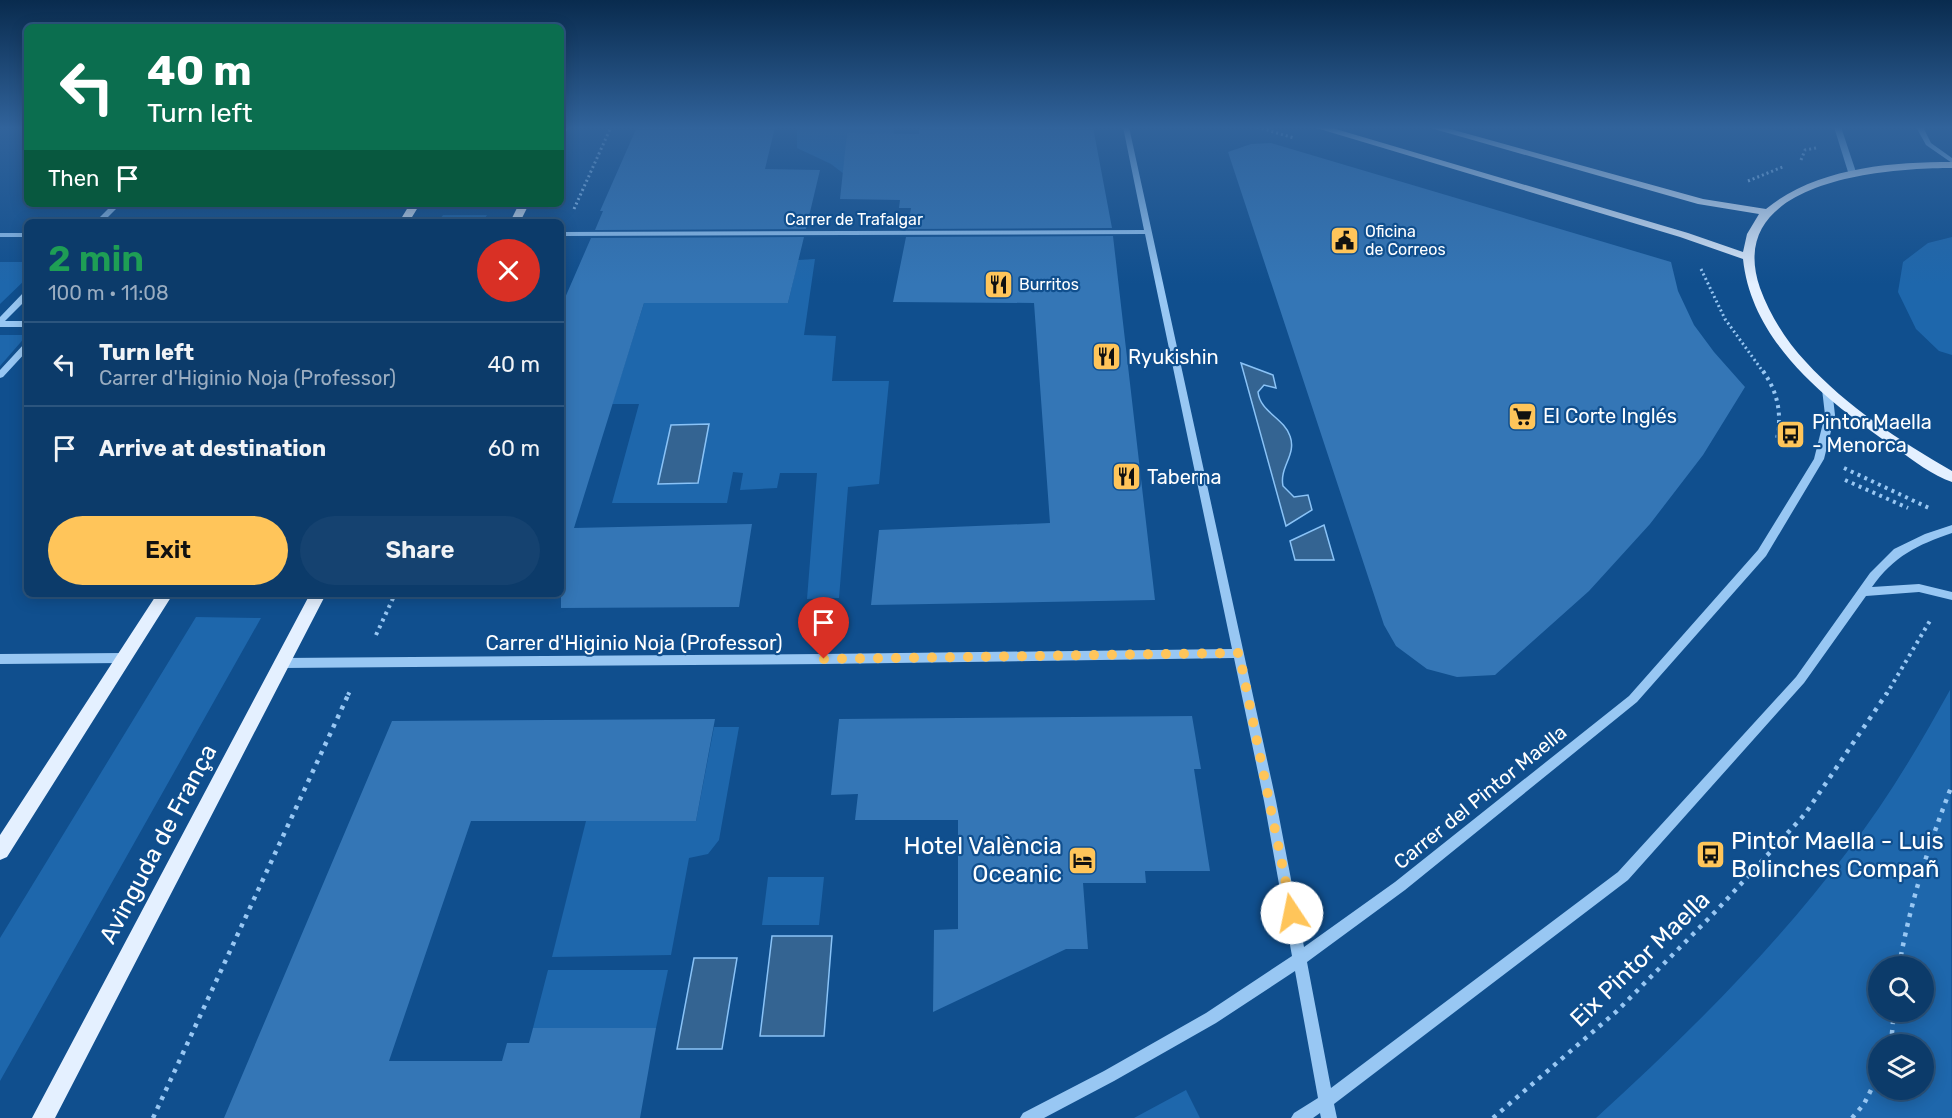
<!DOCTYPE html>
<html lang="en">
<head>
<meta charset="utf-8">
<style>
  body { margin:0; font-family:Rubik,sans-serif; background:#154270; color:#f1f3f6; height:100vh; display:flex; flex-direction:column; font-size:22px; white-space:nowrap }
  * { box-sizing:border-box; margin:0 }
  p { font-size:20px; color:#9aadc1 }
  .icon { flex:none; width:33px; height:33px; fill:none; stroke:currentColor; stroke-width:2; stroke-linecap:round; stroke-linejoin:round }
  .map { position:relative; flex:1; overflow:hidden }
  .side { position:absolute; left:24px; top:219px; width:540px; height:378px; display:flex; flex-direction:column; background:#0c3b6a; border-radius:9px; box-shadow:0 3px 15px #0003,0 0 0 2px #2c557e }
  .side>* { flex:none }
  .top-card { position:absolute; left:24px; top:24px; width:540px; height:183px; border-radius:9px; box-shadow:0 3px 15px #0003,0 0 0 2px #2c557e; background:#0b6e4f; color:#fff; overflow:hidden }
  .buttons { position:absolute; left:1868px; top:956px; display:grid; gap:12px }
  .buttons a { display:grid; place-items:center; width:66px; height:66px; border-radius:50%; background:#0c3b6a; box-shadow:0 3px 15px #0003,0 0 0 2px #2c557e; font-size:30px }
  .pin { position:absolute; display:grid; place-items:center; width:51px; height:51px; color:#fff; margin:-62px -26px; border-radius:50% 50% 50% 0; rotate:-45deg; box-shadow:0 0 6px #0007 }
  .pin .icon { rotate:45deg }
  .me { position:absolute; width:66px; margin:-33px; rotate:349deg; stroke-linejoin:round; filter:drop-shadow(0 0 4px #0008) }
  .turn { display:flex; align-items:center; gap:21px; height:126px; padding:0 24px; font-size:27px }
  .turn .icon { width:78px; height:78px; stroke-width:2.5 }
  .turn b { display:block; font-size:42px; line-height:51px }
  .then { display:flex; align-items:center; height:57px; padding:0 24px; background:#0003; gap:12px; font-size:22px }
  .round { display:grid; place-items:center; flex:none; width:63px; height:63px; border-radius:32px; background:#154270 }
  .headline { display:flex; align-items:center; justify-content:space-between; height:102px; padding:0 24px }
  h1 { font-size:36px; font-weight:600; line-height:45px; color:#1e9e55 }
  .action { display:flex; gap:12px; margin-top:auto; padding:12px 24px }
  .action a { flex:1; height:69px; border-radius:36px; background:#ffc55a; color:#111; font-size:24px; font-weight:600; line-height:69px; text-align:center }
  .action a+a { background:#154270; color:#f1f3f6 }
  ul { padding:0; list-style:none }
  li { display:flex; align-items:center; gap:18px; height:84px; padding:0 24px; border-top:2px solid #2c557e }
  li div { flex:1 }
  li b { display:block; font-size:22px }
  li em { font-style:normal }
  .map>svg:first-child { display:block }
</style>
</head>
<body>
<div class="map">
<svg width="1952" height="1118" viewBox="0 0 1952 1118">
  <rect width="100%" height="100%" fill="#104f8e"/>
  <!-- green -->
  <path fill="#1e67ac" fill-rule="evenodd" d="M797 127H894L893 154H874L875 133H847L844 174 831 164 797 148Z
    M443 215H487L483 222H438Z
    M1952 237V355L1939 351 1916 329 1898 292 1903 262 1928 243Z
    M815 259 804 335 836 336 832 381H889L879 484 848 487 839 598 807 599 817 473H780L777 488 740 490 743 473 733 472 727 503H612L639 404H612L644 303H788L798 260Z
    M0 262H27V278L0 304Z
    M0 335H27L0 366Z
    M196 617 261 618 0 1081V938Z
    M1950 690 1952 1118H1596C1686 1036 1774 949 1847 852 1886 802 1919 746 1950 690ZM1878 966H1923V1011H1878ZM1878 1044H1923V1089H1878Z
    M714 727H739L719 840 708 854 689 858 671 955 552 957 586 821H696Z
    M768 877H824L819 925H762Z
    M548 970H668L656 1028H533Z
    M1186 1090 1200 1118H1134Z"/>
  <!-- water -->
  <path fill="#346492" stroke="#8ac3f7" stroke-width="1.5" d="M1241 363 1273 375 1276 388 1264 385 1258 392C1260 412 1284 418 1290 436 1297 455 1279 467 1283 486L1294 497 1308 495 1312 510 1286 526Z
    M709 424 698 483 658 484 671 425Z
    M1324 525 1334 560H1295L1290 541Z
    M772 936H832L824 1036H760Z
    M694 958H737L722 1049H677Z"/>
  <!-- building -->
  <path fill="#3476b6" d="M637 127H775L765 169 820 170 806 229 595 230 603 211H600Z
    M919 127H1093L1112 228 907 229 911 208H899L900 200 840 199 847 133 919 134Z
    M1271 143 1671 262 1678 291 1694 325 1714 352 1745 387 1703 455 1650 524 1589 591 1495 675 1457 677 1427 669 1396 646 1384 625 1228 152 1251 144Z
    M1113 236 1155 600 871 605 879 530 1050 523 1034 303 893 302 906 237Z
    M804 237 788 303H644L574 528 752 524 739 607 561 608V307L591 238Z
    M1192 716 1201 769H1194L1210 871H1145L1146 883H1083L1088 949H1066L933 1012 934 930 958 929V820H855L858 794 831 795 839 719Z
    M715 719 696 821H471L389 1061H502L507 1043H529L533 1028H656L640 1118H224L392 721Z"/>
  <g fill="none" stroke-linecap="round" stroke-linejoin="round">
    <!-- path-far2 -->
    <path stroke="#98c7f3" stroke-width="3" stroke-dasharray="2 3" stroke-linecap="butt" d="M1257 127 1294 138
      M1801 160 1805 150 1816 148
      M1748 181 1785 166
      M574 209 611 127
      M1701 269 1725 319 1764 373"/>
    <!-- path-far1 -->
    <path stroke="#98c7f3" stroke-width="4" stroke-dasharray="3 4.5" stroke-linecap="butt" d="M1763 371C1778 393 1782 413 1777 439L1792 449
      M1844 468 1929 508
      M1845 480 1908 508
      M376 635 395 594
      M348 695 350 691
      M1886 695 1931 619"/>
    <!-- path -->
    <path stroke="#98c7f3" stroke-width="4.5" stroke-dasharray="4 6" stroke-linecap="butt" d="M1899 966C1911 900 1928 847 1952 785
      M1891 1044 1894 1011
      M153 1118 349 693
      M1493 1118 1617 1011 1717 910 1805 814 1887 693
      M1852 1118 1864 1104 1878 1076"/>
    <!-- minor -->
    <path fill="#98c7f3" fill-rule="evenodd" d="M1123 127H1129L1276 801 1304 947 1395 882 1629 696 1758 550 1814 459 1825 415 1822 389 1827 386 1832 389 1835 415 1824 459 1766 556 1637 702 1405 890 1307 962 1331 1088 1618 872 1796 677 1870 573 1894 549 1925 534 1952 525V533C1917 545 1894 556 1872 587L1919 584 1952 592V600L1919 592 1866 596 1804 683 1628 880 1334 1104 1337 1118H1321L1320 1113 1313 1118H1291L1294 1113 1318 1098 1295 971 1216 1023 1114 1081 1044 1118H1020L1023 1113 1104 1071 1206 1013 1292 956 1264 801 1234 658 824 664 282 668 278 666 276 663 278 660 282 658 824 654 1232 649 1145 234 561 236V232L1144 230Z
      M1834 127H1841L1856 172 1855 174 1848 172Z
      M1916 127H1923L1931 143 1952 158V163L1926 145Z
      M113 204H121L103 222H95Z
      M0 233H27V237H0Z
      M24 292H27V299L5 321H27V327H0V317Z
      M27 343V351L3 377 0 378V370L24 344Z
      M123 653 127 655 129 658 127 661 123 663 0 664V654Z"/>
    <!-- major -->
    <path fill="#e4f0ff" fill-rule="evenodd" d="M561 127H569L564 135 561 136Z
      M1313 127H1329L1688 233 1743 252 1747 234 1759 214 1698 204 1427 127H1443L1703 199 1766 209C1816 168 1889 162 1952 162V168C1882 168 1723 181 1760 288 1770 315 1786 341 1806 362 1846 406 1900 441 1952 471V482C1933 476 1913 460 1897 449 1831 404 1752 345 1743 259L1680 237Z
      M410 204H420L409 222H399Z
      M519 204H529L520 222H510Z
      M157 594H173L7 857 0 860V835Z
      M310 594H326L55 1118H32Z"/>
  </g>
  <!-- sky -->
  <linearGradient id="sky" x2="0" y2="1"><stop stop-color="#092b4e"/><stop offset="0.45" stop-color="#31639b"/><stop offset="1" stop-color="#31639b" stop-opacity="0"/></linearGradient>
  <rect width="1952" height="284" fill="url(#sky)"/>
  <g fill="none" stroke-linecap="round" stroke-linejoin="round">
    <!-- route -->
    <path stroke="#ffc55a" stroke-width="10" stroke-dasharray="0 18" d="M824 659 1239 653 1292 913"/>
  </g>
  <!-- icons -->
  <defs>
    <symbol id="civic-square" viewBox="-11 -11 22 22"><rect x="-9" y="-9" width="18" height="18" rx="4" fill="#ffc55a" stroke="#104f8e"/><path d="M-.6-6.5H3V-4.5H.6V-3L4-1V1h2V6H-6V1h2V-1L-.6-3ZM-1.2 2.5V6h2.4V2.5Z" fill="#111"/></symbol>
    <symbol id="restaurant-square" viewBox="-11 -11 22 22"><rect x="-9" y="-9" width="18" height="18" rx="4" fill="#ffc55a" stroke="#104f8e"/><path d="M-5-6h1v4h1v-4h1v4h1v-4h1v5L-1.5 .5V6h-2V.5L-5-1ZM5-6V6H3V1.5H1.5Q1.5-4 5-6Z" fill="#111"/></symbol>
    <symbol id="supermarket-square" viewBox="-11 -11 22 22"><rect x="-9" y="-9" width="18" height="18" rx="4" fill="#ffc55a" stroke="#104f8e"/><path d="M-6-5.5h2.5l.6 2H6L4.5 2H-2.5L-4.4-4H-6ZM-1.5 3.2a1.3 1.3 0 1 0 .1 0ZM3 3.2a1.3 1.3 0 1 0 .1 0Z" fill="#111"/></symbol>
    <symbol id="bus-square" viewBox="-11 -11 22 22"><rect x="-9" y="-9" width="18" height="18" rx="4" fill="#ffc55a" stroke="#104f8e"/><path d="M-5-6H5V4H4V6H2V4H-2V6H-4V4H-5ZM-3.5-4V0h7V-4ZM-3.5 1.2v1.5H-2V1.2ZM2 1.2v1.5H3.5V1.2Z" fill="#111"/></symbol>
    <symbol id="hotel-square" viewBox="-11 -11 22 22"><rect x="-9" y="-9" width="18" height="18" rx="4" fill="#ffc55a" stroke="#104f8e"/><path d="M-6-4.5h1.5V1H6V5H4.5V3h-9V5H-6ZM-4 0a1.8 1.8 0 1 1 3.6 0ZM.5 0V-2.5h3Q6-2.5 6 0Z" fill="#111"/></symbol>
  </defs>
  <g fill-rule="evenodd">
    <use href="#civic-square" x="1328" y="224" width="33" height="33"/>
    <use href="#restaurant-square" x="982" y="268" width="33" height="33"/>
    <use href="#restaurant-square" x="1090" y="340" width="33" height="33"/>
    <use href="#supermarket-square" x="1506" y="400" width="33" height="33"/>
    <use href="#bus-square" x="1774" y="418" width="33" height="33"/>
    <use href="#restaurant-square" x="1110" y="460" width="33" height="33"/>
    <use href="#bus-square" x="1694" y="838" width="33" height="33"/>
    <use href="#hotel-square" x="1066" y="844" width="33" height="33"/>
  </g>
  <g text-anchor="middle" stroke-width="4.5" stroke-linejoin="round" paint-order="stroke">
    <!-- far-street labels -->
    <g font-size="16" fill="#fff" stroke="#104f8e">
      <text x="854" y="225">Carrer de Trafalgar</text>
    </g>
    <!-- far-poi labels -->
    <g font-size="16" fill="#fff" stroke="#104f8e" text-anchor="start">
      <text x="1365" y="237">Oficina<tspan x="1365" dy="18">de Correos</tspan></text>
      <text x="1019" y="290">Burritos</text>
    </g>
    <!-- poi labels -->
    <g font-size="20" fill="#fff" stroke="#104f8e" text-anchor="start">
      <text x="1128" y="364">Ryukishin</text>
      <text x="1543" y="423">El Corte Inglés</text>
      <text x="1812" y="429">Pintor Maella<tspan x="1812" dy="23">- Menorca</tspan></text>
      <text x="1147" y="484">Taberna</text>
    </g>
    <!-- street labels -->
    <g font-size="20" fill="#fff" stroke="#104f8e">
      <text x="634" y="650">Carrer d'Higinio Noja (Professor)</text>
      <text transform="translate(1480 797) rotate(-39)" y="7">Carrer del Pintor Maella</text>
    </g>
    <!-- near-poi labels -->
    <g font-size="24" fill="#fff" stroke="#104f8e" text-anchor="start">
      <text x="1731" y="849">Pintor Maella - Luis<tspan x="1731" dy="28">Bolinches Compañ</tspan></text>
      <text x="1062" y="854" text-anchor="end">Hotel València<tspan x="1062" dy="28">Oceanic</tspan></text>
    </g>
    <!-- near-street labels -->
    <g font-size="24" fill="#fff" stroke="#104f8e">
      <text transform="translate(158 844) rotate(-62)" y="8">Avinguda de França</text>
      <text transform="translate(1640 959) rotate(-44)" y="8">Eix Pintor Maella</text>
    </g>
  </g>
</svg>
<div class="buttons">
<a><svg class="icon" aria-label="search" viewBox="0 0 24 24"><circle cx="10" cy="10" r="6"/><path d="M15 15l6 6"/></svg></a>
<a><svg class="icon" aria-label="layers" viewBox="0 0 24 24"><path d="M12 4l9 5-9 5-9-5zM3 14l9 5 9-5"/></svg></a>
</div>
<div class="pin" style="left:824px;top:659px;background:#d93025"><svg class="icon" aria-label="arrive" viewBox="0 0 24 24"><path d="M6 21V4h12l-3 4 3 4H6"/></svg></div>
<svg class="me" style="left:1292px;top:913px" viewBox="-20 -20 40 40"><circle r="19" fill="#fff"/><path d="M0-13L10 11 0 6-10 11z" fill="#ffc55a"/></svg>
<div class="top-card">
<div class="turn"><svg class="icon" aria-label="left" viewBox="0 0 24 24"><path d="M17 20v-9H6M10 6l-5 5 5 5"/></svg><div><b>40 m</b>Turn left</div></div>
<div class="then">Then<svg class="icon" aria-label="arrive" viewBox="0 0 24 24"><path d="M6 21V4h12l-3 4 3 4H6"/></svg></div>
</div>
<section class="side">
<div class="headline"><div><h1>2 min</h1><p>100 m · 11:08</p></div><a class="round" style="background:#d93025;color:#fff"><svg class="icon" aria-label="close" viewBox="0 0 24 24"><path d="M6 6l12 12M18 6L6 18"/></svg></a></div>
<ul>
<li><svg class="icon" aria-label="left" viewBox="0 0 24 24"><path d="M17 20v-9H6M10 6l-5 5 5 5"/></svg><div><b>Turn left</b><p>Carrer d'Higinio Noja (Professor)</p></div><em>40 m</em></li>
<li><svg class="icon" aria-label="arrive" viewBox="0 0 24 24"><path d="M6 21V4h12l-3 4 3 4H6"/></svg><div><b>Arrive at destination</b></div><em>60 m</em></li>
</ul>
<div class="action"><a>Exit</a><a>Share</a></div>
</section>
</div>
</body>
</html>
